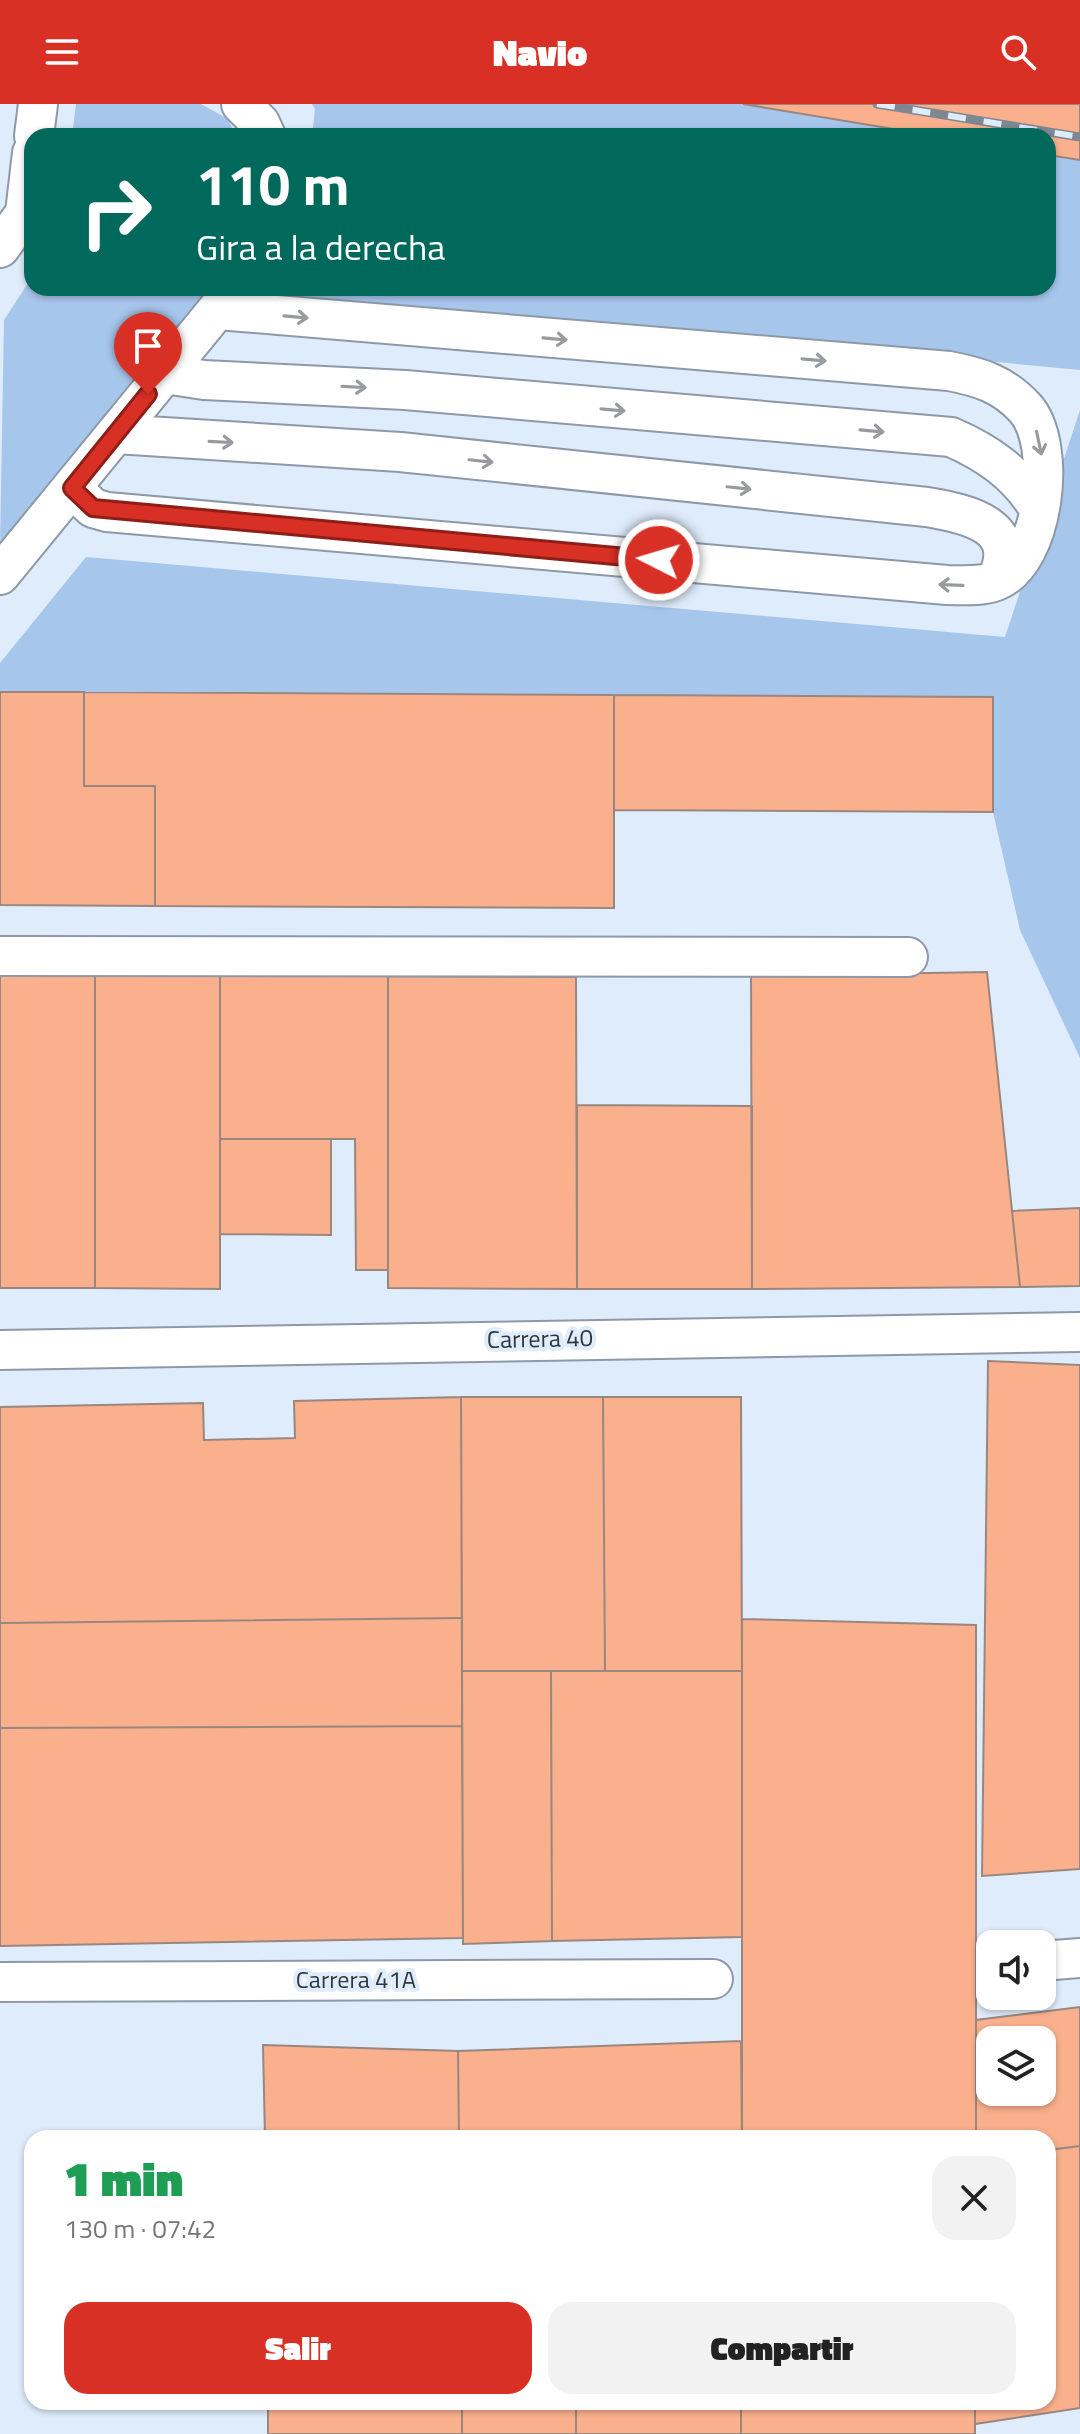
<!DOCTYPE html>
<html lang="es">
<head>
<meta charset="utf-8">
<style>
  body { margin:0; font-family:"Titillium Web",sans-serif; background:#f2f2f2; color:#222; height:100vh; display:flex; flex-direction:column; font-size:30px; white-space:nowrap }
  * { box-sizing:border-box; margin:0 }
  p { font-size:26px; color:#767676 }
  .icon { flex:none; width:44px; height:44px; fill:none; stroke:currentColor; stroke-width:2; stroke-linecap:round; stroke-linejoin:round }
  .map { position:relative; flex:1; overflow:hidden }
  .drawer { position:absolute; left:24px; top:2026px; width:1032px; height:280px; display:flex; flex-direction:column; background:#fff; border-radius:24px; box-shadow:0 2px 6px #0004 }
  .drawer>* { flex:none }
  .banner { position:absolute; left:24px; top:24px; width:1032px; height:168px; border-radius:24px; box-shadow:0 2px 6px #0004; background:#00695c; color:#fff; overflow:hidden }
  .controls { position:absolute; left:976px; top:1826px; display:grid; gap:16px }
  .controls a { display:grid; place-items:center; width:80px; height:80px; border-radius:16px; background:#fff; box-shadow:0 2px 6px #0004; font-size:40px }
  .pin { position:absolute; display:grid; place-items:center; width:68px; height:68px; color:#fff; margin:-82px -34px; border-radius:50% 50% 50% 0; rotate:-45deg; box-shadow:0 0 8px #0007 }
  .pin .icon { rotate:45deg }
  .me { position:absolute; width:88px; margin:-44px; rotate:275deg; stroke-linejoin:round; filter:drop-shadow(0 0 6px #0008) }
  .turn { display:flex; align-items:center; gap:28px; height:168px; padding:0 40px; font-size:36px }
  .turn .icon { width:104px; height:104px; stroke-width:2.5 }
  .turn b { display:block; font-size:56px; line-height:68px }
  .round { display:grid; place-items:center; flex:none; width:84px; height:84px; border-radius:24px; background:#f2f2f2 }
  .headline { display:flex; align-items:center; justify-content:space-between; height:136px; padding:0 40px }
  h1 { font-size:48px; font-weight:800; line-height:60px; color:#1e9e55 }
  .cta { display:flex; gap:16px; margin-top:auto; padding:16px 40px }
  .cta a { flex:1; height:92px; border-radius:24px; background:#d93025; color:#fff; font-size:32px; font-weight:800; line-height:92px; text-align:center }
  .cta a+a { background:#f2f2f2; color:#222 }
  header { display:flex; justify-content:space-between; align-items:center; height:104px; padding:0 40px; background:#d93025; color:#fff; font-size:36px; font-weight:800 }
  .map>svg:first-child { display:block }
</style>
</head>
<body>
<header><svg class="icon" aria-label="menu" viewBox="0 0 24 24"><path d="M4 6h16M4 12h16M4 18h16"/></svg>Navio<svg class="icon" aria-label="search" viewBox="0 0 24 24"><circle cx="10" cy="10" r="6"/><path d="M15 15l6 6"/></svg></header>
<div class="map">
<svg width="1080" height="2330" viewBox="0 0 1080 2330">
  <rect width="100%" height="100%" fill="#dfecfb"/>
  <!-- green -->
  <path fill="#a7c6ec" d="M76 0H201L228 15 236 32H72Z
    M312 0H743L936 32H312L315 5Z
    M1048 51 1080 56V266L269 189 272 184H1048Z
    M32 173V184H209L145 268 0 444 4 216Z
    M1080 306V954L1020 826 993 708V593L0 588V559L86 453 1005 533Z"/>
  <!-- building -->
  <path fill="#fab08c" stroke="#99877f" stroke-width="2" fill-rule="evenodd" d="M743 0H1080V56L1048 51V32H936Z
    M0 588H84V682H155V802L0 801Z
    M84 588 614 591V804L155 802V682H84Z
    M614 591 993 593V708L614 706Z
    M987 868 1020 1183 752 1185 751 872Z
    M0 870 95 871V1184H0Z
    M95 871H220V1185L95 1184Z
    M220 871 388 872V1166H356L355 1035H220Z
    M388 872 576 873 577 1185 388 1184Z
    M577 1001 752 1002V1185H577Z
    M220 1035H331V1131L220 1130Z
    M1080 1104V1182L1020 1183 1012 1107Z
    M988 1257 1080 1261V1765L982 1772Z
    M461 1293 462 1514 0 1519V1303L203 1299 204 1336 295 1334 294 1297Z
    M461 1293H603L605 1567H462Z
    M603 1293H741L742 1567H605Z
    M462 1514V1622L0 1624V1519Z
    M742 1515 976 1521V2028L742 2034Z
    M462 1567H551L552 1837 463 1840Z
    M551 1567H742V1833L552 1837Z
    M462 1622 463 1834 0 1842V1624Z
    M1080 1903V2042L1048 2046V2034H976V1916ZM990 1936H1042V1988H990Z
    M741 1937 742 2034H459L458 1947Z
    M263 1941 458 1947 459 2034H265Z
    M976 2028V2034H834Z
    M1080 2042V2304L975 2320V2298H1048V2046Z
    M268 2298H462V2330H268Z
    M462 2298H576V2330H462Z
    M576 2298H741V2330H576Z
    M741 2298H975V2330H741Z"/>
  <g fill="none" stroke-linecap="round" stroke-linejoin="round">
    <defs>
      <path id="minor" d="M241 0 260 19 266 32
        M34 32 38 0
        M0 144 25 109 32 49
        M165 270 204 276 405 286 951 333C988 349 1018 370 1039 405
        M116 330 400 348 927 403C969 410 1023 422 996 477
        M72 384 93 404 107 408 947 481C962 481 981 483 996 477 1045 458 1058 340 1025 304 1003 280 980 273 949 267L218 206
        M0 471 234 185
        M0 852 908 853
        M0 1246 1080 1228
        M1042 1857 1080 1854
        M0 1878 713 1875"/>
    </defs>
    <!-- minor casing -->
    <use href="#minor" stroke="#8d99a7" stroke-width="42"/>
    <!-- minor -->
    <use href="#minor" stroke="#fff" stroke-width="38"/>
    <defs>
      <path id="rail" d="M877 0 1080 33"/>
    </defs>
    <!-- rail casing -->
    <use href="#rail" stroke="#7f8791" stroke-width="9"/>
    <!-- rail -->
    <use href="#rail" stroke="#dfecfb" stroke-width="6" stroke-dasharray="18" stroke-linecap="butt"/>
  </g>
  <!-- one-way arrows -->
  <defs><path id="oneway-shaft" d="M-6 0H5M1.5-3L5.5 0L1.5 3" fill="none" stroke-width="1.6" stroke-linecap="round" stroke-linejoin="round" transform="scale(2)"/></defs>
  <g stroke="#989b9e">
    <use href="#oneway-shaft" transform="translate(296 213) rotate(5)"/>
    <use href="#oneway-shaft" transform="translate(555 235) rotate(5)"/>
    <use href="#oneway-shaft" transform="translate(814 256) rotate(5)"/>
    <use href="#oneway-shaft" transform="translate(354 283) rotate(3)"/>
    <use href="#oneway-shaft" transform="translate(613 306) rotate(5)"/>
    <use href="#oneway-shaft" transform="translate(872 327) rotate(5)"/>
    <use href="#oneway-shaft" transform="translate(221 338) rotate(3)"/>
    <use href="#oneway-shaft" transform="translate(1039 339) rotate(78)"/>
    <use href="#oneway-shaft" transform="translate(481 357) rotate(6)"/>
    <use href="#oneway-shaft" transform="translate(739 384) rotate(6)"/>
    <use href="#oneway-shaft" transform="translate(951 481) rotate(-178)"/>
  </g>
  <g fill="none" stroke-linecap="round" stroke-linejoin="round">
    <defs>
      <path id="route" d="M148 290 72 384 93 404 659 456"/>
    </defs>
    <!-- route casing -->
    <use href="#route" stroke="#8d1f18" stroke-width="20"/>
    <!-- route -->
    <use href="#route" stroke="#d93025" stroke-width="14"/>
  </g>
  <g text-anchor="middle" stroke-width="8" stroke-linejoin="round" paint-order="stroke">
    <!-- street labels -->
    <g font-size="24" fill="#32373d" stroke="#dfecfb">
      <text transform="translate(540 1235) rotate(-1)" y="8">Carrera 40</text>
      <text x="356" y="1884">Carrera 41A</text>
    </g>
  </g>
</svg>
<div class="controls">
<a><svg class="icon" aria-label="sound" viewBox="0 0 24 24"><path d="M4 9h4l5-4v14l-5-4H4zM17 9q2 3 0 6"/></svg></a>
<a><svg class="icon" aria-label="layers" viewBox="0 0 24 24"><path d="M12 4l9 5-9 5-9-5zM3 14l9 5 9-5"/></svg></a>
</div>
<div class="pin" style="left:148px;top:290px;background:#d93025"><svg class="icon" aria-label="arrive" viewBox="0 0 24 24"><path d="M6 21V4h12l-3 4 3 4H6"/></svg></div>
<svg class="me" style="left:659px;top:456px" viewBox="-20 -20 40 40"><circle r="17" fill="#d93025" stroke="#fff" stroke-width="3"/><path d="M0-11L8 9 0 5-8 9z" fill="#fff"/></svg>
<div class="banner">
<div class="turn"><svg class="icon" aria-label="right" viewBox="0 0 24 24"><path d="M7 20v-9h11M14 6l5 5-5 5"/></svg><div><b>110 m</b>Gira a la derecha</div></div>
</div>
<section class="drawer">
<div class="headline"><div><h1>1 min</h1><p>130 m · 07:42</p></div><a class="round"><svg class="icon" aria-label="close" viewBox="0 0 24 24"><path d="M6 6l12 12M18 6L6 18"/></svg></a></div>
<div class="cta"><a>Salir</a><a>Compartir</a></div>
</section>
</div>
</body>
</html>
